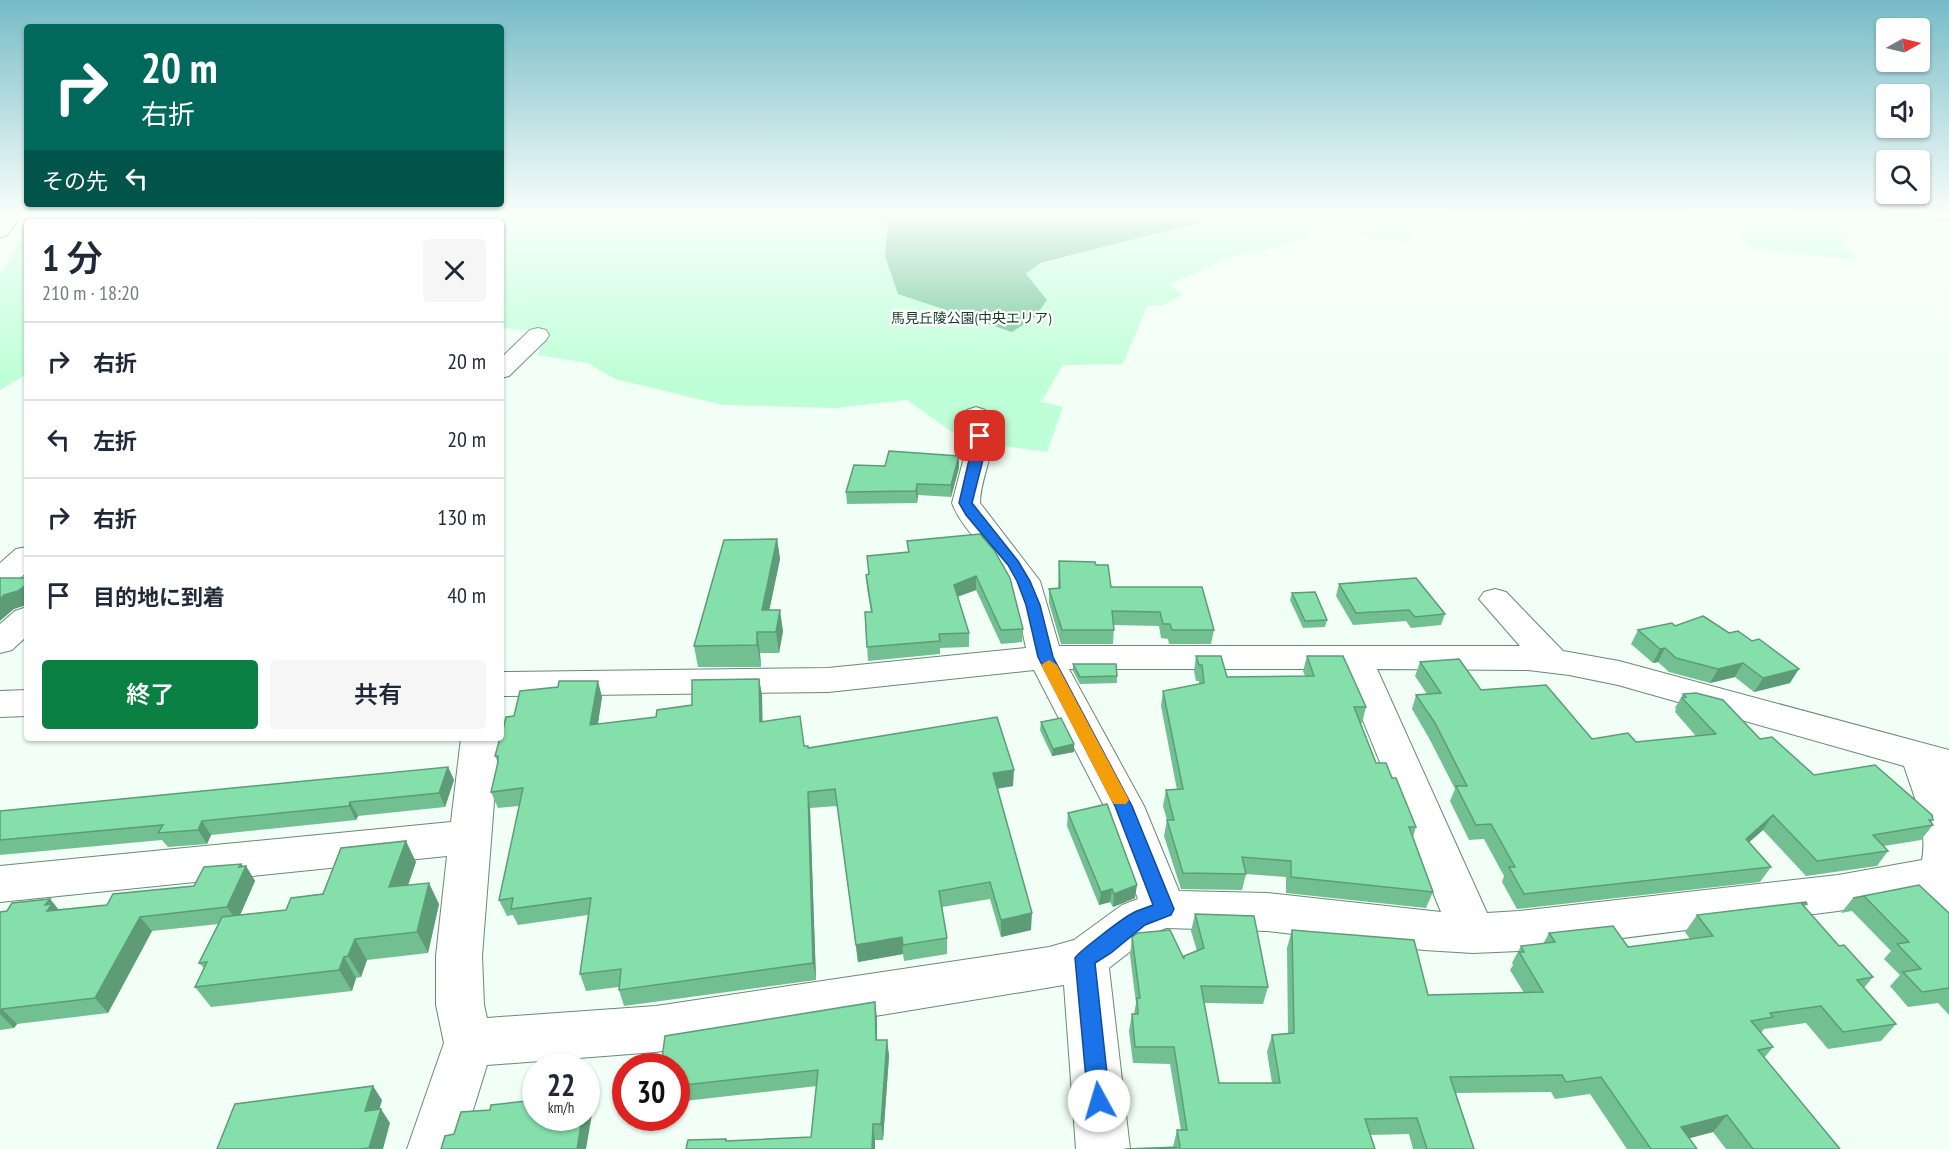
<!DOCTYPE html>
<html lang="ja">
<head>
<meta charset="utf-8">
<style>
  body { margin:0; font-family:"PT Sans Narrow","Noto Sans JP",sans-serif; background:#f6f6f7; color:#1f2937; height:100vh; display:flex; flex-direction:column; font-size:22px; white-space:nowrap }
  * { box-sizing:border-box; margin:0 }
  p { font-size:20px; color:#747a83 }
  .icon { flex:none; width:33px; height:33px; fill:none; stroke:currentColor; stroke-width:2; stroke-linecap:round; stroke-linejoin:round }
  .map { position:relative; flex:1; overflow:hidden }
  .details { position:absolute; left:24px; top:219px; width:480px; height:522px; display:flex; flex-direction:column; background:#fff; border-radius:6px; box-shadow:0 2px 4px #0004 }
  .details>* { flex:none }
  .banner { position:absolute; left:24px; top:24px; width:480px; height:183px; border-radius:6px; box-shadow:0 2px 4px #0004; background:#00695c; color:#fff; overflow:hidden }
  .needle { width:39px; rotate:82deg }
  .buttons { position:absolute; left:1876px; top:18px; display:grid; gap:12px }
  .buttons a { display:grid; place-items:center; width:54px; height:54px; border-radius:6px; background:#fff; box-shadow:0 2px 4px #0004; font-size:30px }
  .speed { position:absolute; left:522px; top:1053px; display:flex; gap:12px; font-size:30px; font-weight:700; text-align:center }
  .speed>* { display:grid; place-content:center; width:78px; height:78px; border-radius:50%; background:#fff; box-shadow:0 2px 4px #0004; line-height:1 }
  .speed small { font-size:15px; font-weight:400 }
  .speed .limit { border:9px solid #d22; background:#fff; color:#111 }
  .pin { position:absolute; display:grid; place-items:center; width:51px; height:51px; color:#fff; margin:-26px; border-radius:12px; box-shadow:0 3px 9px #0006 }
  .me { position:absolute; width:66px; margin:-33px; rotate:354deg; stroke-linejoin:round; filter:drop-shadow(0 0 4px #0008) }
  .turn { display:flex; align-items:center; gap:21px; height:126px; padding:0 18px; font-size:27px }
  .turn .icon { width:78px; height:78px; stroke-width:2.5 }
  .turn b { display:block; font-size:42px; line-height:51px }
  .then { display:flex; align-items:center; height:57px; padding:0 18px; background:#0003; gap:12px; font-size:22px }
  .round { display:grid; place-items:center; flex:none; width:63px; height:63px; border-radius:6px; background:#f6f6f7 }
  .head { display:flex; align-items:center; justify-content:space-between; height:102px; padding:0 18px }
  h1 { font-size:36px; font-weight:600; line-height:45px }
  .cta { display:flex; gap:12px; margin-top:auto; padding:12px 18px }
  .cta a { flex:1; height:69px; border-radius:6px; background:#0b8043; color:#fff; font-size:24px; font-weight:600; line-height:69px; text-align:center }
  .cta a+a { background:#f6f6f7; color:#1f2937 }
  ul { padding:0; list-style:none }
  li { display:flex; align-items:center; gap:18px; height:78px; padding:0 18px; border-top:2px solid #e0e1e3 }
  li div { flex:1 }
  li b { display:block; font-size:22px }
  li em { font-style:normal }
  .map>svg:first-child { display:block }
</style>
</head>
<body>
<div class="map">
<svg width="1949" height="1149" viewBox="0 0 1949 1149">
  <rect width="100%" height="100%" fill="#f1fff6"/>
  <!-- green -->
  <path fill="#bfffd7" d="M37 214H1451L1460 228 1421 222 1404 244 1331 228 1289 244 1229 258 1168 285 1183 294 1164 305 1147 306 1123 364 1063 365 1041 402 1063 407 1047 452 965 441 907 400 835 408 723 405 615 379 588 363 537 355 549 331 501 328V222H32Z
    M1685 214H1792L1856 234 1844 243 1859 260 1753 249 1740 233Z
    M27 230V374L0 390V274Z"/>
  <!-- water -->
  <path fill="#6bc592" d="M869 214H1200L1201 222 1040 263 1026 274 1047 300 1035 317 1012 332 898 294 885 256 888 224Z"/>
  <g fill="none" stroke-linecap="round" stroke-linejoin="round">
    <defs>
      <path id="street" d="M538 328 546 330 549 335 546 340 509 376 501 378V358L530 330Z
        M976 407 985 410C1005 439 980 472 980 503L1040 581 1059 646H1520L1479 599 1484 592 1495 589 1506 592 1563 651 1619 661 1949 750V916L1933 911 1926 894 1838 911 1519 951 1473 953 1424 950 1267 931 1166 928 1154 933 1109 968 1130 1149H1076L1064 985 656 1052 487 1065 461 1149H407L444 1043 436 1005V956L447 856 0 902V866L451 822 461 738H499L482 956 484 1005 487 1018 656 1006 1049 947 1074 940 1122 905 1138 899 1104 806 1034 670 828 692 501 696V672L828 668 1026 648C1020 622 1017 594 1002 571 987 548 962 530 952 503L967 446 963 415 967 410ZM1069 669H1342L1441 912 1267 893 1179 891 1144 806ZM1377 669 1528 670 1569 675 1618 685 1904 766C1914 796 1928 827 1922 860L1838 875 1519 911 1487 913Z
        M27 547V572L11 586 0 589V563L16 549Z
        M27 607V636L12 650 0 653V624L15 611Z
        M27 690V716L0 717V691Z"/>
      <path id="secondary" d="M4 214H22L7 235 0 237V218Z"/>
      <path id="primary" d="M1938 214H1949V220L1940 218Z"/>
    </defs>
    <!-- street casing -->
    <use href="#street" stroke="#698975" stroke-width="2"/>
    <!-- secondary casing -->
    <use href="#secondary" stroke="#698975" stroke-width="3"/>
    <!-- primary casing -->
    <use href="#primary" stroke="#698975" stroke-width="3"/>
    <!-- street -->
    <use href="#street" fill="#fff" fill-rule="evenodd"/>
    <!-- secondary -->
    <use href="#secondary" fill="#fff" fill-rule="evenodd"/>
    <!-- primary -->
    <use href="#primary" fill="#fff" fill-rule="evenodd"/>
  </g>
  <!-- wall -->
  <path fill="#72c092" d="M885 466 959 468 951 497 918 495 917 503 847 504 846 492Z
    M980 534 1023 629 1022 642 1001 644 976 590 957 597 969 633V647L940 648V654L868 661 865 612H871L867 588 866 575 869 574 867 556 908 552 907 541Z
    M777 539 780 559 769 610 783 631 779 653H760L761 667H698L694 646Z
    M1059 561 1096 565 1111 587 1214 630 1211 644H1169L1168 639 1161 638 1159 626 1114 625 1113 644H1061L1049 603V589L1058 588Z
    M1339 584 1445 614 1441 625 1411 628 1406 621 1353 625 1336 596Z
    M1292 593 1327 620 1325 627 1303 628 1290 600Z
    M1675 626 1790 683 1754 692 1735 677 1710 683 1669 672 1658 662 1653 663 1631 644 1638 630Z
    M1196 656 1227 677 1305 676 1303 671 1307 656 1366 707 1362 723H1360L1376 763 1392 778 1416 827 1413 837 1433 892 1426 908 1286 893V877L1246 874 1242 890 1181 889 1164 836 1167 820 1163 806 1166 790H1177L1161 706 1163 691 1199 684V681H1196L1194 671Z
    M1420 662 1481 690 1592 739 1636 742 1696 736 1675 712 1676 709 1675 708 1683 694 1760 739 1814 775 1933 820 1931 822 1933 825 1921 840 1884 846 1888 851 1877 866 1806 876 1763 830 1749 842 1771 867 1760 882 1517 909 1502 882 1504 876 1484 839 1469 840 1450 801 1455 789 1429 738 1412 709 1416 695 1427 694 1415 676Z
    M1073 664 1117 676V683L1080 684 1073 671Z
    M759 679 762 695V721L808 748 1013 786 997 789 1031 930 1001 937 990 899 942 907 947 938V954L904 961 903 954 858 962 837 806 810 808 816 980 624 1006 619 990V987L586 991 580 974 588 915 518 925 513 915 507 916 499 900 519 806 498 808 491 792 498 763 495 756 514 716 602 697 598 724 656 717 692 705Z
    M1041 722 1074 752 1052 756 1040 730Z
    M448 767 454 780 445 807 358 816 356 820 211 835 207 844 168 847 162 840 0 855V811Z
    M1068 813 1135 898 1113 907 1110 902 1099 905 1067 826Z
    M416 862 408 885 439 904 428 953 367 960 361 977 356 978 352 991 211 1007 195 987 204 968 199 963 219 924 152 931 108 1013 17 1024 14 1028 0 1030V912L7 911 50 899 59 910 107 905 194 886 241 864 243 866H246L255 881 240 915 286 910 323 894Z
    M1919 885 1949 913V1015L1938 1003 1908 1007 1890 986 1900 975 1884 959 1891 951 1852 911 1841 913 1853 898Z
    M1807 904 1804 907 1839 946 1873 977 1864 988 1896 1024 1881 1041 1828 1049 1806 1023 1764 1029 1761 1033 1773 1047 1764 1058 1840 1149H1726L1713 1132 1689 1138 1697 1149H1627L1590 1094 1555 1099 1551 1092 1456 1093 1474 1149H1413L1409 1134 1370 1135 1173 1147 1177 1130H1181L1170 1064 1133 1063 1129 1031 1132 1014H1134L1136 1003 1130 955 1132 937 1183 958 1197 951 1191 931 1195 914 1268 987 1263 1004 1204 1003 1219 1083H1272L1267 1052 1272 1035 1288 1033 1287 948 1292 930 1428 995 1524 993 1510 970 1513 965 1512 963 1521 946 1543 944 1549 933 1628 947 1690 939 1685 932 1697 915Z
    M877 1018V1040H887L889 1056 883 1140H875V1149L688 1140 726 1139 727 1141 811 1137 817 1086 676 1102V1066Z"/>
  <!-- shaded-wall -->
  <path fill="#5d9c77" d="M959 456V468L951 497V485Z
    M917 484 918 495 917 503 916 491Z
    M777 539 780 559 765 631 762 610Z
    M976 576V590L954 598V585Z
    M27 584V605L14 609 0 621V599L4 595Z
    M780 610 783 631 779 653 776 632Z
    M757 632 760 653 761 667 757 645Z
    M1665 648 1658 662 1653 663 1660 649Z
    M1743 663 1735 677 1710 683 1718 669Z
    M1799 669 1790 683 1754 692 1763 678Z
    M759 679 762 695 763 738 760 722Z
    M598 681 602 697 595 741 590 725Z
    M1074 744V752L1052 756 1053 749Z
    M448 767 454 780 445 807 439 793Z
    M1014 770 1013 786 993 789V773Z
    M808 792 810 808 816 980 813 963Z
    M350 802 358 816 356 820 349 806Z
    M1773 815 1763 830 1736 854 1746 839Z
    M202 821 211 835 207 844 198 830Z
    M406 841 416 862 400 908 389 887Z
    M241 864 245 869 246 866 255 881 237 922 227 907Z
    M429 883 439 904 428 953 417 932Z
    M1137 885 1135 898 1113 907 1114 894Z
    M1112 889 1110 902 1099 905 1101 892Z
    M50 899 62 914 47 911 45 905Z
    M1032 913 1031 930 1001 937V920Z
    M140 917 152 931 108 1013 95 998Z
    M902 937 903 954 858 962 856 945Z
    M355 939 367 960 361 977 348 956Z
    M344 957 356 978 352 991 339 970Z
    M875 1002 877 1018V1056L876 1040Z
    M2 1009 17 1024 14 1028 0 1014Z
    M887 1040 889 1056 883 1140 881 1124Z
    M373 1086 382 1100 375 1125 365 1111Z
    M586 1101 592 1114 586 1149H577L582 1118H586Z
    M381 1109 390 1123 383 1149H370L369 1148Z
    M1727 1115 1713 1132 1668 1144 1681 1127Z
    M873 1124 875 1140V1149H872Z"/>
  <!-- building -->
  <path fill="#85dfaa" stroke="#5d9c77" stroke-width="1.5" d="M889 451 959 456 951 485 917 484 916 491 846 492 854 465 885 466Z
    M980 534 994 550 1010 578 1023 629 1001 630 976 576 954 585 969 633 939 634 940 641 867 647 865 612H872L866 575 869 574 867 556 909 552 907 541Z
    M777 539 762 610H780L776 632H757V645L694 646 724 540Z
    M1059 561 1095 562 1096 565H1108L1111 587H1202L1214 630H1172L1170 624H1163L1160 612 1112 611 1114 630H1062L1049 589 1060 588Z
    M0 578H27V584L18 591 4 595 0 599Z
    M1416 578 1445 614 1415 617 1409 610 1356 613 1339 584Z
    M1315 592 1327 620 1305 621 1292 593Z
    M1703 616 1729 633 1738 631 1752 641 1759 639 1799 669 1763 678 1743 663 1718 669 1676 658 1665 648 1660 649 1638 630 1672 623 1675 626Z
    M1196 656H1221L1227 677 1314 676 1307 656H1343L1366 707H1354L1376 763H1386L1392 778H1396L1416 827H1409L1433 892 1291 877V861L1242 857 1246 874 1183 873 1167 820H1174L1166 790 1183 789 1163 691 1204 683 1202 665H1199Z
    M1459 659 1481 690 1546 685 1592 739 1628 733 1636 742 1716 734 1682 698 1686 697 1683 694 1696 693 1723 700 1760 739 1772 737 1814 775 1875 765 1932 815 1933 820H1929L1933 825 1873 835 1888 851 1817 861 1773 815 1746 839 1771 867 1524 894 1509 867H1515L1491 824 1476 825 1456 786H1467L1435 723 1416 695 1441 693 1420 662Z
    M1073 664H1116L1117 676 1080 677Z
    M759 679 760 722 800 716 804 746H808V748L997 717 1014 770 993 773 1032 913 1001 920 990 882 939 891 947 938 903 945 902 937 856 945 835 789 808 792 813 963 619 990 621 969 580 974 591 898 511 909 513 898 499 900 523 788 491 792 498 762V756H495L500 738H501L506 717 514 716 520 691 558 687 559 681H598L590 725 656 717 657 710 692 705V680Z
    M1061 718 1074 744 1053 749 1041 722Z
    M448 767 439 793 350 802 349 806 202 821 198 830 158 833 163 825 0 840V811Z
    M1107 804 1137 885 1114 894 1112 889 1101 892 1068 813Z
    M406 841 389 887 429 883 417 932 355 939 348 956 344 957 339 970 195 987 207 962 199 963 222 917 286 910 291 898 323 894 341 848Z
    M241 864 239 867 246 866 227 907 140 917 95 998 2 1009 0 1013V912L7 911 12 903 50 899 45 905 52 904 47 911 107 905 113 894 194 886 204 867Z
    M1919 885 1949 913V988L1922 992 1903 972 1921 969 1897 944 1909 942 1864 896 1853 898Z
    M1806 902 1807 904H1802L1839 946 1844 945 1873 977 1857 980 1896 1024 1843 1032 1821 1006 1770 1013 1773 1017 1751 1021 1773 1047 1758 1050 1840 1149H1753L1727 1115 1681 1127 1697 1149H1651L1601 1077 1566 1082 1562 1075 1450 1077 1474 1149H1427L1417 1118 1365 1119 1375 1149H1125L1180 1147 1177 1130H1187L1174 1047H1135L1132 1014H1138L1137 998H1140L1132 937 1138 933 1170 930 1184 959V956L1204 948 1195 914 1254 916 1268 987 1201 986 1219 1083H1280L1272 1035 1294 1033 1292 930 1414 940 1428 995 1543 992 1519 952H1524L1521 946 1555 942 1549 933 1613 926 1628 947 1713 936 1697 915Z
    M875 1002 876 1040H887L881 1124H873L872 1149H686L688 1140 726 1139V1141L811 1137 818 1070 676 1086V1066H661L665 1036Z
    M373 1086 365 1111 381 1109 369 1148 359 1149H217L235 1104Z
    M536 1100V1118H582L577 1149H441L445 1136 454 1134 461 1112 490 1110 491 1105Z"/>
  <!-- sky -->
  <linearGradient id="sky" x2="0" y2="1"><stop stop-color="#76bbc6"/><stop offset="0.57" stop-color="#f9fffb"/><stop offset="1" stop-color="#f9fffb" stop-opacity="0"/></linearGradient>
  <rect width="1949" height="375" fill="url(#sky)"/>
  <!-- route -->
  <path fill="#1a73e8" stroke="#114b97" stroke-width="1.5" d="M975 434 985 436 984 456 972 503 1018 561 1030 581 1040 605 1053 657 1132 806 1174 909 1171 915 1145 925 1111 953 1095 963 1110 1101 1107 1109 1099 1112 1091 1109 1088 1101 1075 958C1077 953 1122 919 1131 914 1137 910 1146 908 1153 905L1115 806 1038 657 1026 605 1017 581 1008 565 966 515 959 503Z"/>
  <!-- slow -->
  <path fill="#f59e0b" d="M1049 660 1057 665 1129 800 1126 804H1114L1111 800 1041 665Z"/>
  <g text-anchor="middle" stroke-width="4.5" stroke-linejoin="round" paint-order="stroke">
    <!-- far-park labels -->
    <g font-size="14" fill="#123924" stroke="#fff">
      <text x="971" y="323">馬見丘陵公園(中央エリア)</text>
    </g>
  </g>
</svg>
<div class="buttons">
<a><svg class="needle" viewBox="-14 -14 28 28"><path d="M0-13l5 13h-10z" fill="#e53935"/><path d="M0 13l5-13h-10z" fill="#747a83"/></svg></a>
<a><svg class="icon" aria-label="sound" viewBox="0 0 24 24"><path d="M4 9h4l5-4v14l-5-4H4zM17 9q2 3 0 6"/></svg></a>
<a><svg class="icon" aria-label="search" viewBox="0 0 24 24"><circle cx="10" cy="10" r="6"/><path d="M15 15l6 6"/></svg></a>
</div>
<div class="speed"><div>22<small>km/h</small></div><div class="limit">30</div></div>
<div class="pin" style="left:980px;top:436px;background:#d93025"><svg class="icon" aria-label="arrive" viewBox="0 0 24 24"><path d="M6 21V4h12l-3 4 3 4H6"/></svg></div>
<svg class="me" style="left:1099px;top:1101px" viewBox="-20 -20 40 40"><circle r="19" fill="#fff"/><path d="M0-13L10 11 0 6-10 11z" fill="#1a73e8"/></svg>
<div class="banner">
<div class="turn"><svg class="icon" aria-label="right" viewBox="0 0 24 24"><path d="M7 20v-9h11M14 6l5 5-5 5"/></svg><div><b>20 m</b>右折</div></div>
<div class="then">その先<svg class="icon" aria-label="left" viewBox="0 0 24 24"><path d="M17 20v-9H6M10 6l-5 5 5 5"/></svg></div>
</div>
<section class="details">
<div class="head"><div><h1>1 分</h1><p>210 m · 18:20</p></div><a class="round"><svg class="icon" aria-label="close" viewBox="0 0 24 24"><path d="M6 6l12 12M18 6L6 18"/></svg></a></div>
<ul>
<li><svg class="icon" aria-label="right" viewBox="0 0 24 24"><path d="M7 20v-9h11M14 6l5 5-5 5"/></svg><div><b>右折</b></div><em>20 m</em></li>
<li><svg class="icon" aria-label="left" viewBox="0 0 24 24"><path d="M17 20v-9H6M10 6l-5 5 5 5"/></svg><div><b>左折</b></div><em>20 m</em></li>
<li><svg class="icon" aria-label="right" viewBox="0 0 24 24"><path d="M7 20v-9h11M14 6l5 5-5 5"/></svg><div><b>右折</b></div><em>130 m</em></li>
<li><svg class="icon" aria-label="arrive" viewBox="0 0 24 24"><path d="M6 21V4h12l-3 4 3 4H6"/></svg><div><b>目的地に到着</b></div><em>40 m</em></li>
</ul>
<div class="cta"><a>終了</a><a>共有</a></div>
</section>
</div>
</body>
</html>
